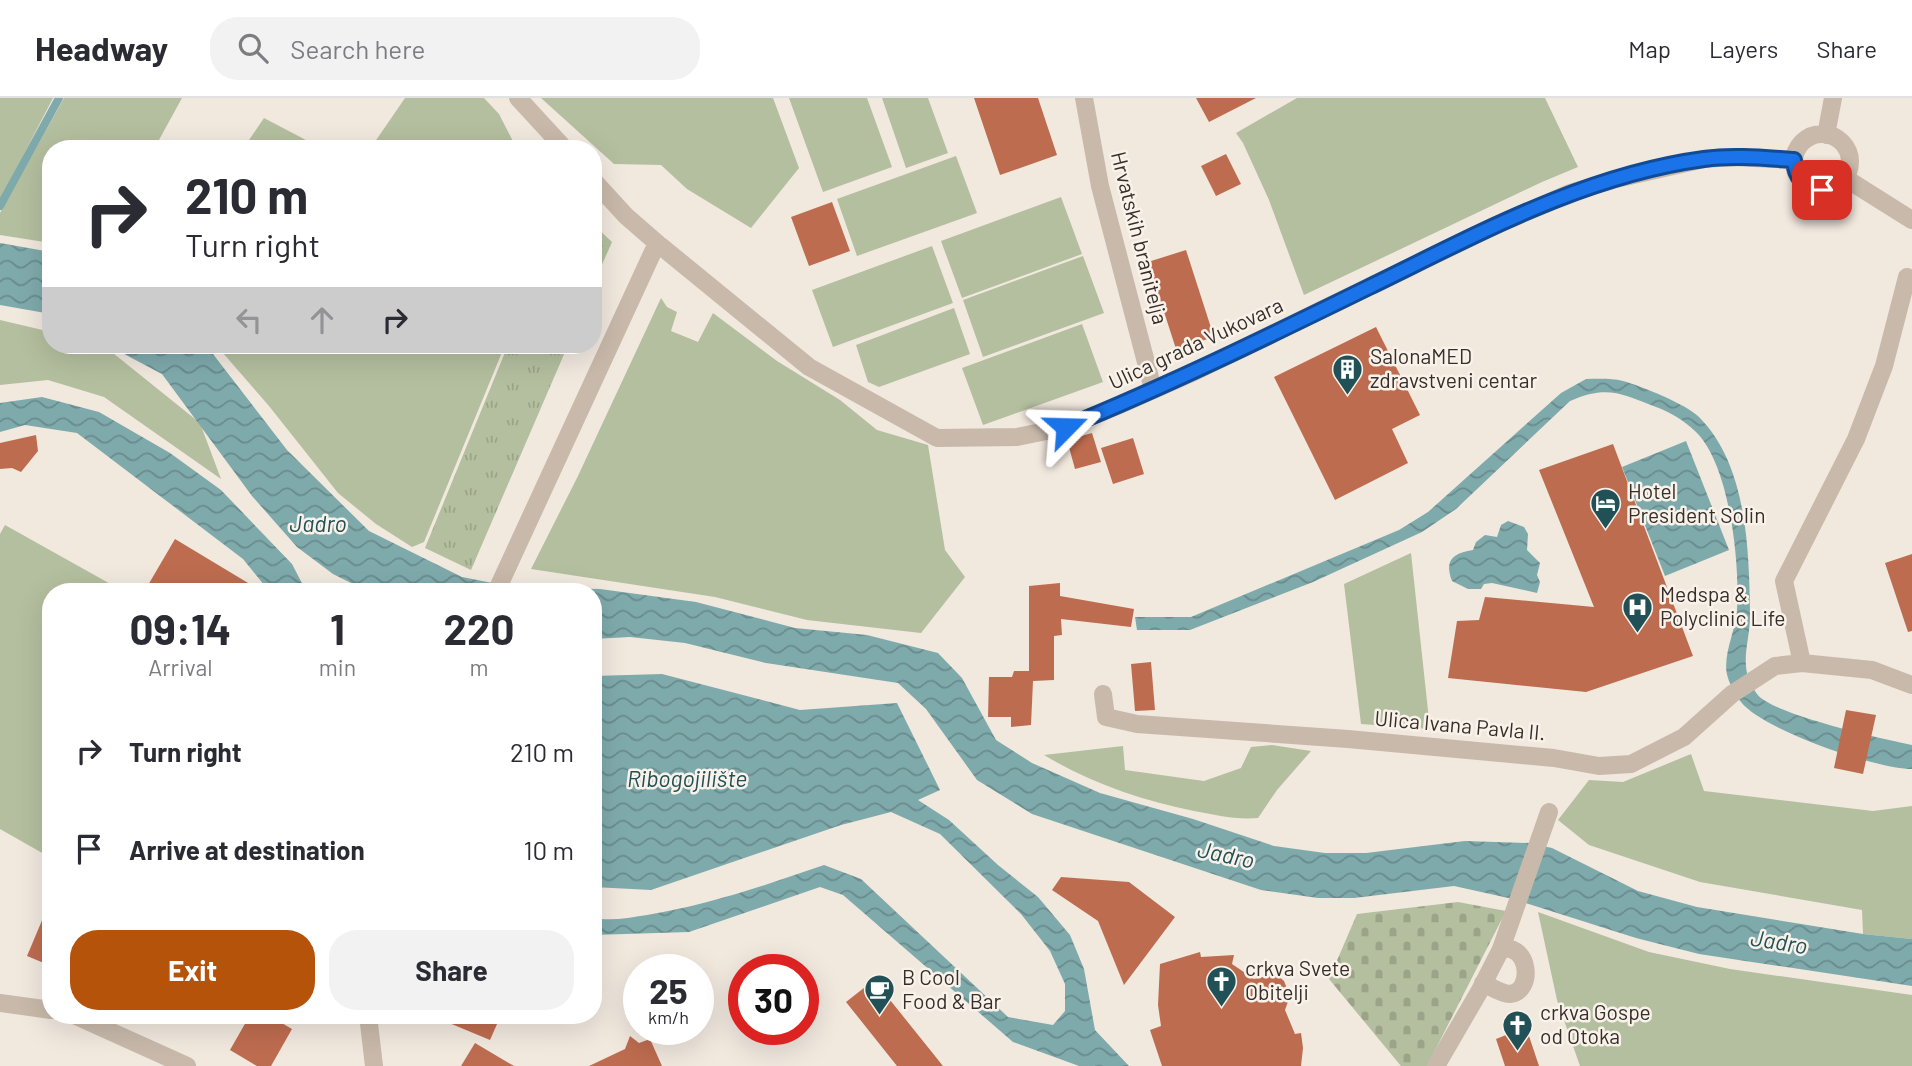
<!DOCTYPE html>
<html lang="en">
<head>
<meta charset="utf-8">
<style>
  body { margin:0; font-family:Barlow,sans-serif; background:#f2f2f3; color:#2b2b33; height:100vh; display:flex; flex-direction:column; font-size:26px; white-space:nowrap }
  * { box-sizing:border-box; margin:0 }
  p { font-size:23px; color:#7c7c81 }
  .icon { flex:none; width:38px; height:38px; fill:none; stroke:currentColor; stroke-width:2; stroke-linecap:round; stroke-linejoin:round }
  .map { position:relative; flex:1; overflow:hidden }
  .panel { position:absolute; left:42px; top:485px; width:560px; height:441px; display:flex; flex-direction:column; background:#fff; border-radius:28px; box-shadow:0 7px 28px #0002 }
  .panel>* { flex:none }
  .banner { position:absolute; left:42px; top:42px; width:560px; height:214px; border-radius:28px; box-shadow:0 7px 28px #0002; background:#fff; color:#2b2b33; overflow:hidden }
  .speed { position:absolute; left:623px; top:856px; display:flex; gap:14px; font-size:35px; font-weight:700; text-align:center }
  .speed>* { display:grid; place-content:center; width:91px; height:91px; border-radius:50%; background:#fff; box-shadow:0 7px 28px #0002; line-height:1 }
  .speed small { font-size:18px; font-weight:400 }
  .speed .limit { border:10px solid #d22; background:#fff; color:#111 }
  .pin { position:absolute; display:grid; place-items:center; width:60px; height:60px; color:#fff; margin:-30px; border-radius:14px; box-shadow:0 4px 10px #0006 }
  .me { position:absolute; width:77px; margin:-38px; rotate:68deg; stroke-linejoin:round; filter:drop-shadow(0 0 5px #0008) }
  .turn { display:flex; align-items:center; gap:24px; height:147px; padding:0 28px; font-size:32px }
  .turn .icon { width:91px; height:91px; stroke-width:2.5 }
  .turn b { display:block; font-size:49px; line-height:60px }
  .lanes { display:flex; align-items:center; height:66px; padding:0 28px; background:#0003; justify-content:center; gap:35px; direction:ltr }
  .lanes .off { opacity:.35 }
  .eta { display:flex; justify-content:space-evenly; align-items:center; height:119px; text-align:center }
  .eta b { font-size:42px; font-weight:700; line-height:49px }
  .cta { display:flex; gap:14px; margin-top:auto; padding:14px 28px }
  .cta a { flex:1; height:80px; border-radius:28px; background:#b45309; color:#fff; font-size:28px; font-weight:700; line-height:80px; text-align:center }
  .cta a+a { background:#f2f2f3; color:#2b2b33 }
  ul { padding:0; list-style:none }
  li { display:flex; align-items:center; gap:21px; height:98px; padding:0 28px }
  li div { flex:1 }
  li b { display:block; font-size:26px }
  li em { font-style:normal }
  header { display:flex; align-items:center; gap:42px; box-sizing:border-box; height:98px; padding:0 35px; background:#fff; border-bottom:2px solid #e1e1e2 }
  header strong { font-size:33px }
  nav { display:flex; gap:38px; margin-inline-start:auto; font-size:24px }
  .search { width:490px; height:63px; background:#f2f2f3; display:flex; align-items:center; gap:18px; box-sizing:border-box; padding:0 24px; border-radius:28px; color:#7c7c81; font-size:26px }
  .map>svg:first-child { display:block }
</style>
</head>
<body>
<header>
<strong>Headway</strong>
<div class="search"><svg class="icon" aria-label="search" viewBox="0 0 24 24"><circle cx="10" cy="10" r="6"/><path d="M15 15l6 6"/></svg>Search here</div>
<nav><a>Map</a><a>Layers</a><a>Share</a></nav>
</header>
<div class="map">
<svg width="1912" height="968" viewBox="0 0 1912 968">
  <defs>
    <pattern id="cemetery-stones" width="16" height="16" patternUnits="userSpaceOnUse" patternTransform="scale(1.75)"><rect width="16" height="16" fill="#b4bf9f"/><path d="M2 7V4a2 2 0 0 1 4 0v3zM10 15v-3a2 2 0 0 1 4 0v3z" fill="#9ba489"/></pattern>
    <pattern id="park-tufts" width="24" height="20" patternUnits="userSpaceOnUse" patternTransform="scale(1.75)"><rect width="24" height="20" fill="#b4bf9f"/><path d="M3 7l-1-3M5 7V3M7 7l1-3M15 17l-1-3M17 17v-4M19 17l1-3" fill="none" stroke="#9ba489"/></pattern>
    <pattern id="water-waves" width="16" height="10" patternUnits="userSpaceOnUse" patternTransform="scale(1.75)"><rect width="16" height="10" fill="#7faaac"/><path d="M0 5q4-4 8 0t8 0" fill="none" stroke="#698b8c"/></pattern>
  </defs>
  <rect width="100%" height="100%" fill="#f1e8de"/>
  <!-- green -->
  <path fill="#b4bf9f" d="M0 0H53L0 102Z
    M64 0H182L154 51H51V145L0 137V115Z
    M405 0H484L499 16 517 51H370Z
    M541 0H773L799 70 751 130 687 91 661 67 614 66Z
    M789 0H867L892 69 823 94Z
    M882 0H928L948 55 906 70Z
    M1297 0H1545L1578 69 1542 84 1304 197 1269 102 1243 45 1236 35Z
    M264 20 323 51H243Z
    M956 58 977 115 857 158 837 101Z
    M1061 99 1082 156 962 200 941 143Z
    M932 148 953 205 833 249 812 192Z
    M1083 158 1104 215 983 259 963 202Z
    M661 200 667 209 677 214 671 233 698 244 713 215 777 263 840 302 877 332 928 347 945 452 965 479 921 535 807 522 715 499 531 471 577 380Z
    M954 210 970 256 879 289 868 284 856 247Z
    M0 222 51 234V247H103L200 325 221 381 104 299 48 282 0 287Z
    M1082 226 1103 284 983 327 962 270Z
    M216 247H505L424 444 412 449 376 426 338 395 269 308Z
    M5 427 123 493 51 494V760L0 731V436Z
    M1411 455 1430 631 1361 626 1344 486Z
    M1272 647 1311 653 1277 692 1258 720C1235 722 1216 717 1194 713 1141 702 1090 685 1044 657L1123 648 1125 672 1204 683 1241 670 1251 649Z
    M1691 656 1704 693 1873 713 1912 708V841L1863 836 1862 812 1700 784 1589 747 1558 722 1589 682 1623 684Z
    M1538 814 1649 854 1730 871 1912 897V968H1580L1557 902Z"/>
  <!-- cemetery -->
  <path fill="url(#cemetery-stones)" d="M1458 804 1506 813 1427 968H1401L1329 881 1357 816Z"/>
  <!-- park -->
  <path fill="url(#park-tufts)" d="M593 126 612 144 593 187Z
    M508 247H568L471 472 425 450Z"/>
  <!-- water -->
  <path fill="url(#water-waves)" d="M0 145 51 154V216L0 207Z
    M107 247H206L287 352 369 433 462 479 513 489 600 491 696 504 795 530 867 537 938 555 962 580 996 642 1032 665 1100 695 1193 721 1274 748 1325 755H1366L1465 743 1529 745 1552 750 1638 793 1697 809 1863 836 1912 841V888L1699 856 1636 840 1513 801 1454 788 1354 800H1318L1261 792 1032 716 977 682 926 611 898 585 766 565 685 545 630 539 593 541V494L367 493 333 476 297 449 252 398 162 276Z
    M1586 281C1598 281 1611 280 1623 283 1641 288 1686 306 1699 319 1747 367 1749 451 1750 514 1751 545 1736 568 1757 596 1771 616 1884 641 1912 647V671C1876 671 1763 632 1741 604 1736 598 1730 587 1728 580 1721 559 1736 533 1737 512 1740 466 1730 367 1696 334 1685 323 1670 314 1656 309 1621 295 1606 287 1570 303L1456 411 1422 434 1313 484 1190 532H1137L1135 519H1191L1399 432 1428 414 1561 295Z
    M42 299 99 314 170 355 221 392 292 466 306 493H269L243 461 77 335 25 327 0 334V305Z
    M1686 343 1729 452 1665 478 1622 369Z
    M1508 423 1524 429 1528 436 1527 452 1540 465 1537 477 1540 484 1537 495 1492 485 1484 486 1481 491H1468L1452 483C1444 462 1453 455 1473 452L1476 444 1485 437 1497 439 1501 427Z
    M662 576 800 612 897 605 940 692 918 702 949 722 998 767 1038 799 1070 837 1084 871 1095 932 1129 968H1079L1013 944 843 797 820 789 689 834 593 837V820C612 823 628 820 647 817 708 807 766 787 824 767L861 781 1008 919 1053 927 1065 913V886L1050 853 1021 816 940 736 891 714 841 727 651 792 593 789V578Z"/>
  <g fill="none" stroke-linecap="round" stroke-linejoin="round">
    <!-- stream -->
    <path stroke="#7faaac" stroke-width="8" d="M0 108 59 0"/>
  </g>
  <!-- building -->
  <path fill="#be6c4f" d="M974 0H1038L1057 57 1000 77Z
    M1196 0H1256L1209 24Z
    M1226 56 1241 86 1216 98 1201 68Z
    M832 104 850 153 809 168 791 119Z
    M1186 152 1214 239 1176 251 1148 164Z
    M1376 229 1420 317 1392 331 1408 365 1335 402 1274 279Z
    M1092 335 1101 364 1075 371 1067 342Z
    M36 337 38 353 21 374 12 370 0 371V345Z
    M1133 340 1144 376 1113 386 1101 350Z
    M1613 346 1693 558 1586 594 1448 580 1457 523 1479 522 1485 499 1594 509 1539 372Z
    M175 441 263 494H144Z
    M1912 456V533L1908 534 1885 465Z
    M1060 485V498L1134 511 1131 529 1061 521 1062 537 1054 538V582L1033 583 1031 627 1011 629V619H988L989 579H1012L1014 573H1029V488Z
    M1151 564 1155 612 1135 613 1131 566Z
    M1846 612 1876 617 1863 676 1834 670Z
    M1061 779 1129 784 1175 819 1124 887 1098 823 1052 792Z
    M51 801V868L27 858Z
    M1200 854 1201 859 1234 857 1232 866 1254 881 1276 876 1284 883 1290 898 1285 912 1295 936 1301 935 1303 950 1301 968H1162L1150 932 1161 928 1158 907 1160 866Z
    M874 882 943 968H897L846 904Z
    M250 917H268L292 931 271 968H257L230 952Z
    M430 917H501L490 942Z
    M1526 929 1539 968H1505L1496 941Z
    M630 938 639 945 650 941 662 968H589L625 951Z
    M475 945 514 968H461Z"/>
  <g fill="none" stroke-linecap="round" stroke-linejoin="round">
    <!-- street -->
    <path stroke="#c8b9aa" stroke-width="18" d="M518 0 565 51
      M1084 0 1100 88 1153 291
      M1794 64a28 28 0 1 1 56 0a28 28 0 1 1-56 0Z
      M1826 37 1833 0
      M1845 80 1912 122
      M593 82 626 118 657 145 809 269 937 340 1017 339 1066 329 1117 308 1196 273 1492 129 1570 95 1616 81 1704 61 1732 59 1794 62
      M496 494 657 145
      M1802 565 1784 483 1856 341 1884 268 1907 179
      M1103 596 1106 619 1137 626 1348 641 1554 660 1599 668 1631 666 1684 639 1732 596 1775 568 1802 565 1872 572 1912 587
      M1483 885C1491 889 1502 896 1510 896 1534 894 1530 845 1501 851
      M0 905 51 912
      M74 917 187 968
      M368 917 374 968
      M1436 968 1479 894 1501 851 1549 714"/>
  </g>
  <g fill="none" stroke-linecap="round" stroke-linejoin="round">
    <defs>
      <path id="route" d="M1066 329C1169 287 1269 238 1369 189 1476 137 1584 77 1704 61 1734 57 1764 60 1794 62 1795 80 1805 89 1822 92"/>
    </defs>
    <!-- route casing -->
    <use href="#route" stroke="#114b97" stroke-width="18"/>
    <!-- route -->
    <use href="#route" stroke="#1a73e8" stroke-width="12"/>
  </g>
  <!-- icons -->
  <defs>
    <symbol id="building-pin" viewBox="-11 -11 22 30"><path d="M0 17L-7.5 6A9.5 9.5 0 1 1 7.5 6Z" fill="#215156" stroke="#f9f2ea"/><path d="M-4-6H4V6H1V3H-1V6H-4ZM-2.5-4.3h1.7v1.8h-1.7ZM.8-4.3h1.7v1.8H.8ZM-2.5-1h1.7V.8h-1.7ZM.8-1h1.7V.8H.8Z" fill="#fff"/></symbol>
    <symbol id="hotel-pin" viewBox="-11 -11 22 30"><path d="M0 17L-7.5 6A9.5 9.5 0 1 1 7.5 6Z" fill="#215156" stroke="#f9f2ea"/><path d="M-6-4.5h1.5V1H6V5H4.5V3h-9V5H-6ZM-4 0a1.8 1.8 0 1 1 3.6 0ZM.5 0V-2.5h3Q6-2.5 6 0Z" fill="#fff"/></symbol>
    <symbol id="hospital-pin" viewBox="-11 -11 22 30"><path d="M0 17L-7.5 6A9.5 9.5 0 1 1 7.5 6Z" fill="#215156" stroke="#f9f2ea"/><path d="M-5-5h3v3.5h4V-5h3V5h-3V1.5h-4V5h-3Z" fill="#fff"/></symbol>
    <symbol id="church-pin" viewBox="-11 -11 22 30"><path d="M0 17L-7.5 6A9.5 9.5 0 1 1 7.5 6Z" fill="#215156" stroke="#f9f2ea"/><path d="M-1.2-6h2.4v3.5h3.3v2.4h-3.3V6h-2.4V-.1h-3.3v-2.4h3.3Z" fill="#fff"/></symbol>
    <symbol id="cafe-pin" viewBox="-11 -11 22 30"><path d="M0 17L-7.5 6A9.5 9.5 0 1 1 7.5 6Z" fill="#215156" stroke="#f9f2ea"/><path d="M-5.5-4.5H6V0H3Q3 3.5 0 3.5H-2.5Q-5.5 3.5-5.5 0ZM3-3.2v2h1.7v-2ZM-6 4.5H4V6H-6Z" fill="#fff"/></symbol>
  </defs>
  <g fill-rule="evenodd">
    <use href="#building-pin" x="1330" y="254" width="35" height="47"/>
    <use href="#hotel-pin" x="1588" y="388" width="35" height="47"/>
    <use href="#hospital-pin" x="1620" y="492" width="35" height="47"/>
    <use href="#church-pin" x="1204" y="866" width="35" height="47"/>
    <use href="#cafe-pin" x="862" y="874" width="35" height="47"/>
    <use href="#church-pin" x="1500" y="910" width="35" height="47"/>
  </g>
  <g text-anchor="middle" stroke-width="5" stroke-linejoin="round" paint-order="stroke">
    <!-- street labels -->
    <g font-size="21" fill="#372e29" stroke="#f9f2ea">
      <text transform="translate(1139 140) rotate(76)" y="7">Hrvatskih branitelja</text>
      <text transform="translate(1196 246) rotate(-25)" y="7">Ulica grada Vukovara</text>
      <text transform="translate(1460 628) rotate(5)" y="7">Ulica Ivana Pavla II.</text>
    </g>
    <!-- poi labels -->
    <g font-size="21" fill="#372e29" stroke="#f9f2ea" text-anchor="start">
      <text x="1370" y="266">SalonaMED<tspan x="1370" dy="24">zdravstveni centar</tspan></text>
      <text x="1628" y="401">Hotel<tspan x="1628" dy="24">President Solin</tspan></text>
      <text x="1660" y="504">Medspa &amp;<tspan x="1660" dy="24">Polyclinic Life</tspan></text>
      <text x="1245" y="878">crkva Svete<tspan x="1245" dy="24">Obitelji</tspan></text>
      <text x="902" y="887">B Cool<tspan x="902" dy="24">Food &amp; Bar</tspan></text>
      <text x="1540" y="922">crkva Gospe<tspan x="1540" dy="24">od Otoka</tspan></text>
    </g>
    <!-- water labels -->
    <g font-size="23" font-style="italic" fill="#215156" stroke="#f9f2ea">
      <text x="318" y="434">Jadro</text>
      <text x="687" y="689">Ribogojilište</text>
      <text transform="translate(1226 757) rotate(12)" y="8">Jadro</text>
      <text transform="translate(1779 844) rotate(9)" y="8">Jadro</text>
    </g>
  </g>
</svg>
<div class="speed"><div>25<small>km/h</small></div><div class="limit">30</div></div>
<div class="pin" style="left:1822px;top:92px;background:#d93025"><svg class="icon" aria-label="arrive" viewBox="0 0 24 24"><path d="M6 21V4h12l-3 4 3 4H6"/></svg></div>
<svg class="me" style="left:1066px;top:329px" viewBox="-20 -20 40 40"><path d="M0-17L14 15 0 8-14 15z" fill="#1a73e8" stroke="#fff" stroke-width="4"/></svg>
<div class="banner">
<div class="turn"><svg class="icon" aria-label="right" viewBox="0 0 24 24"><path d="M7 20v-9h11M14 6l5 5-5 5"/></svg><div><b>210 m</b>Turn right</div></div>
<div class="lanes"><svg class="icon off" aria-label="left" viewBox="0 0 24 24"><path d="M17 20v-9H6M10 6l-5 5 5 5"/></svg><svg class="icon off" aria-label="ahead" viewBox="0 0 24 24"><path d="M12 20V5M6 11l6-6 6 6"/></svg><svg class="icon" aria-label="right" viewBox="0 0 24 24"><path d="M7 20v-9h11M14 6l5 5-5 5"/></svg></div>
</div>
<section class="panel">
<div class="eta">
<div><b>09:14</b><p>Arrival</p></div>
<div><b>1</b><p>min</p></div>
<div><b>220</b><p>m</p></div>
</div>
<ul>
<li><svg class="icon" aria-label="right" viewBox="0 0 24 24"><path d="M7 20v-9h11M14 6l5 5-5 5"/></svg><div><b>Turn right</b></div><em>210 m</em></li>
<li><svg class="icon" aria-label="arrive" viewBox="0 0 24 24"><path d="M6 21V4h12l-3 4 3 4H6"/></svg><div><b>Arrive at destination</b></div><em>10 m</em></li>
</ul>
<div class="cta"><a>Exit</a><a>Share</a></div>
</section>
</div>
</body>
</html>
